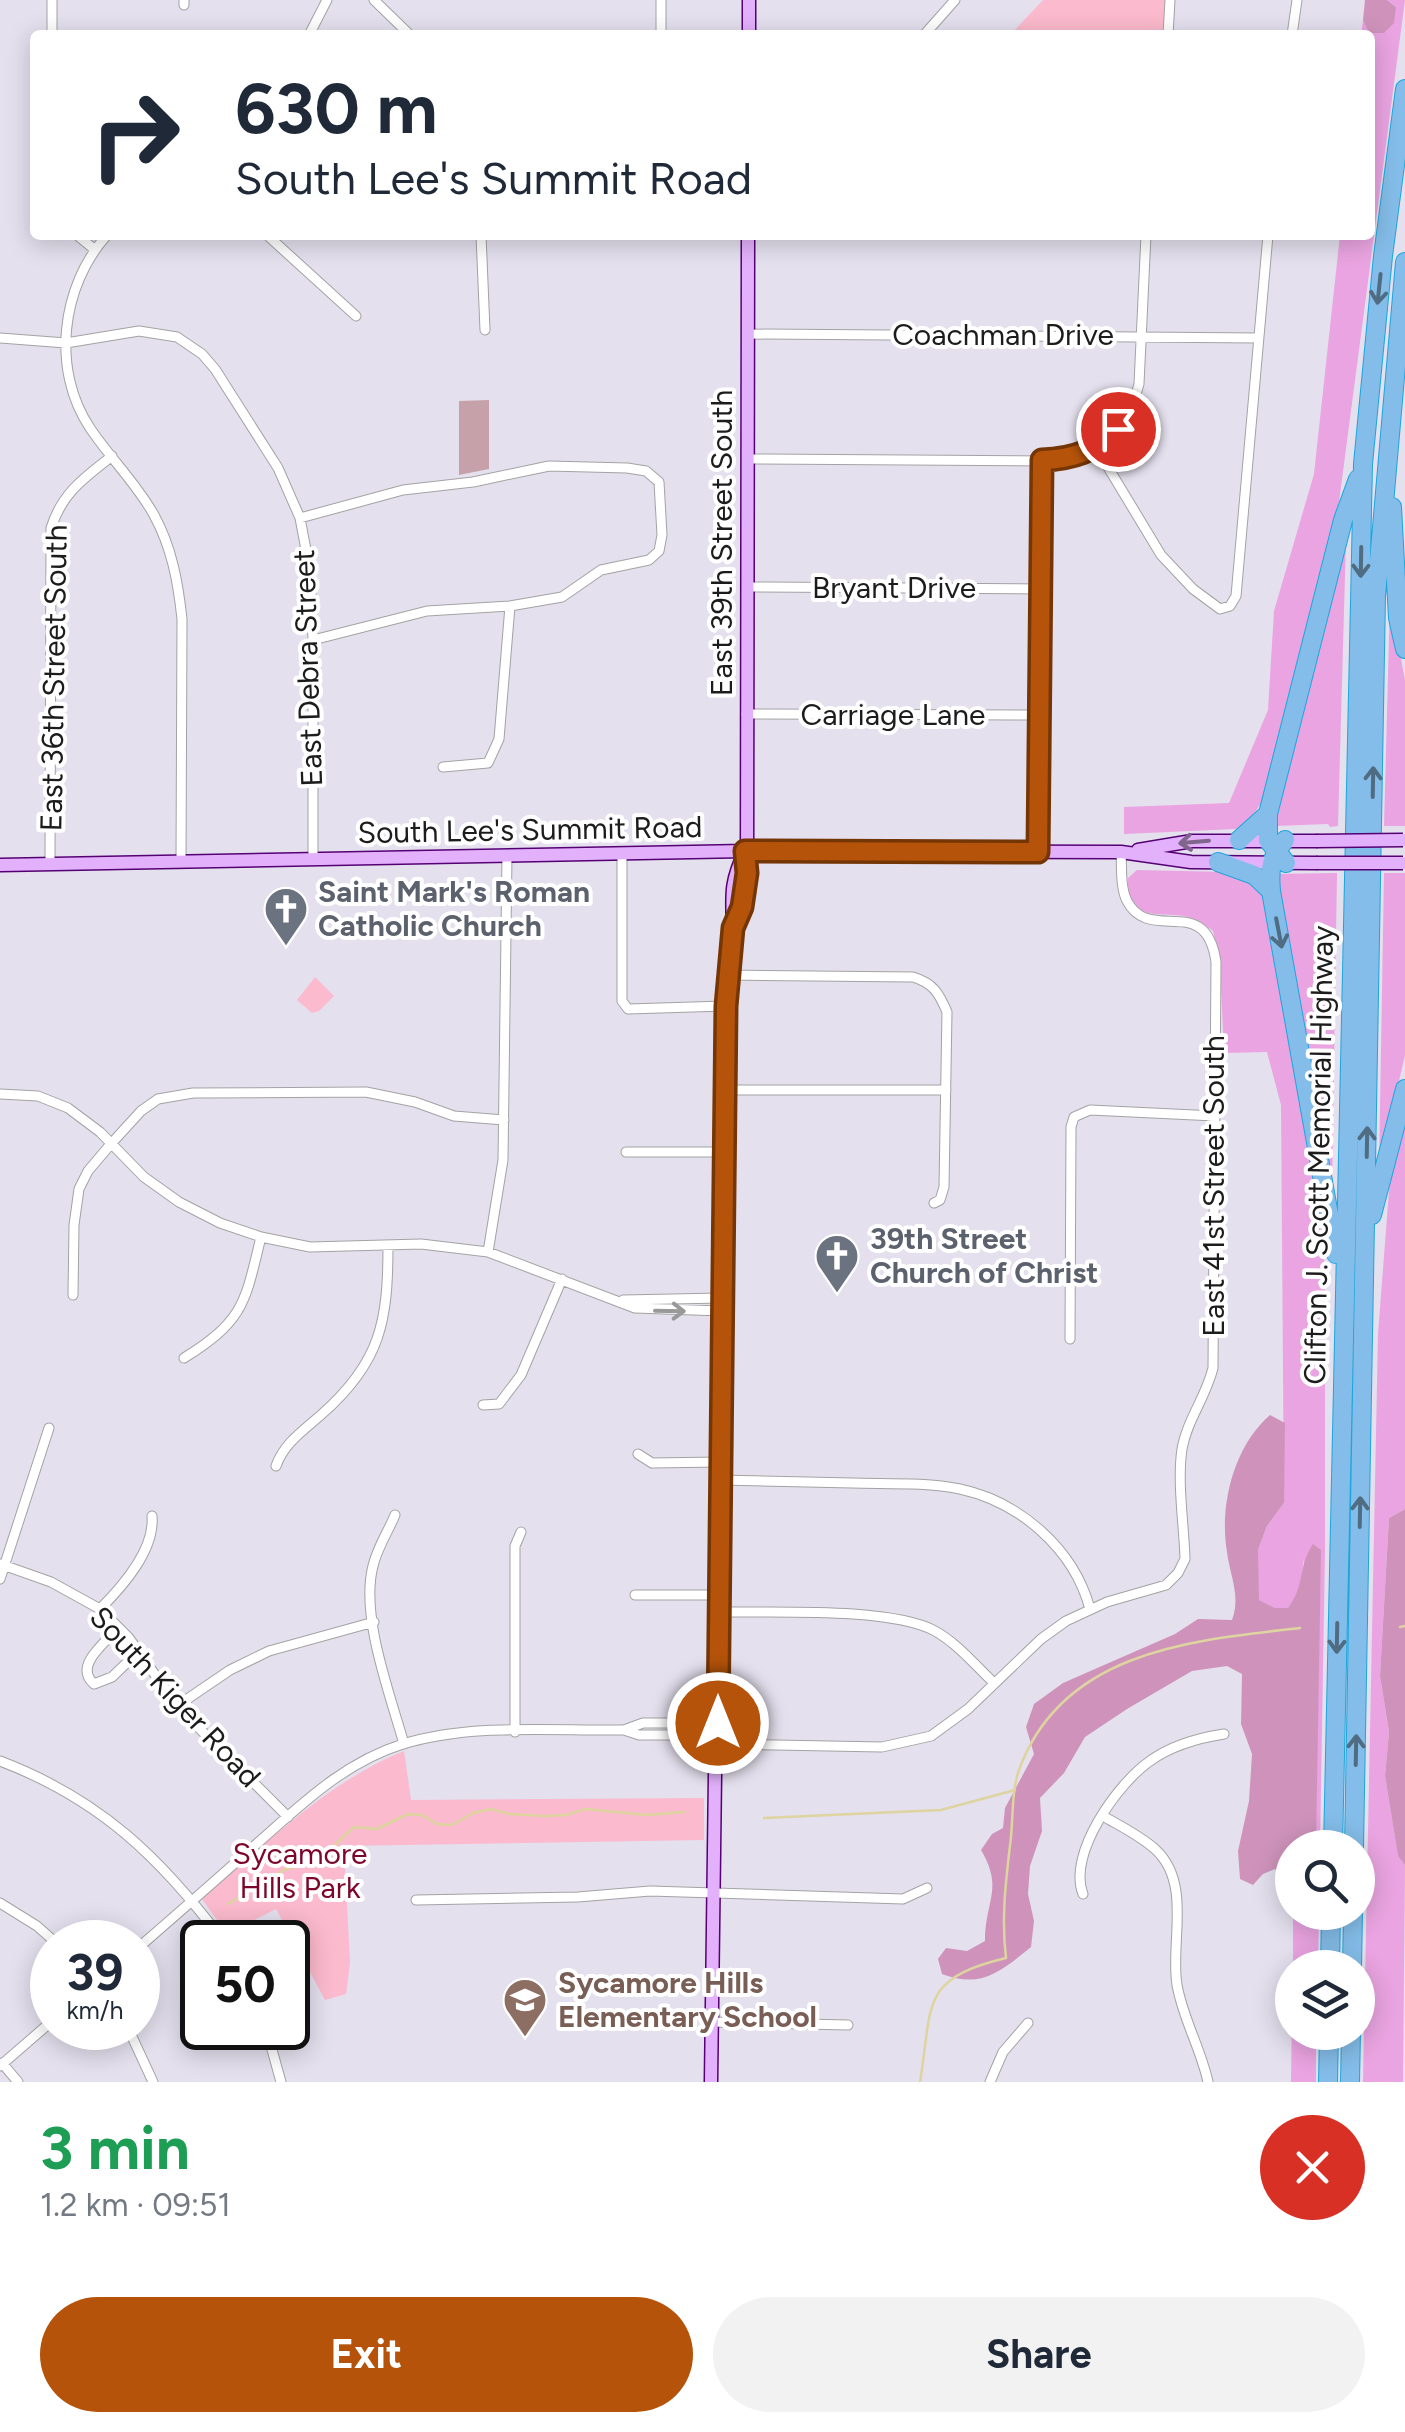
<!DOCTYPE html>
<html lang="en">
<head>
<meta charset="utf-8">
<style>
  body { margin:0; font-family:Figtree,sans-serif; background:#f2f2f3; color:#1f2937; height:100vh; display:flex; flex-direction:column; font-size:38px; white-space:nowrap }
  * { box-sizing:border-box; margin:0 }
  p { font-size:32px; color:#747a83 }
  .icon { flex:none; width:55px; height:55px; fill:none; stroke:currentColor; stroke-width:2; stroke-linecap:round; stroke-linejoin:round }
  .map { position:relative; height:2082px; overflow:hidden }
  .side { display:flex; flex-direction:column; background:#fff; flex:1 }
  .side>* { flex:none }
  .hud { position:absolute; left:30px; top:30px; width:1345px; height:210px; border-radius:10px; box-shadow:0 5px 25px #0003; background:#fff; color:#1f2937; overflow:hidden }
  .buttons { position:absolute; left:1275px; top:1830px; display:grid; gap:20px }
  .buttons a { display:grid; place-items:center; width:100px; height:100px; border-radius:50%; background:#fff; box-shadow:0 5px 25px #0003; font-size:50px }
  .speed { position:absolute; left:30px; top:1920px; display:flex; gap:20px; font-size:50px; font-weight:700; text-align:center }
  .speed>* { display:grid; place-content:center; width:130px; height:130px; border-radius:50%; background:#fff; box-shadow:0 5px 25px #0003; line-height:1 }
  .speed small { font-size:25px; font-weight:400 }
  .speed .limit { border:5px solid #111; border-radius:15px; background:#fff; color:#111 }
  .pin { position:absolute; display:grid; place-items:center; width:85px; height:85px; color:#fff; margin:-42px; border:5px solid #fff; border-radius:50%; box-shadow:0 2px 10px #0007 }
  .me { position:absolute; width:110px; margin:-55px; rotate:0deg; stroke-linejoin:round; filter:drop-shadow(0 0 8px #0008) }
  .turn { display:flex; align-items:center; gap:35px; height:210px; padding:0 40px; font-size:45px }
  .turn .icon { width:130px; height:130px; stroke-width:2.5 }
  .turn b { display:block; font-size:70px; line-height:85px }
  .round { display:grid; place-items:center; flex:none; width:105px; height:105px; border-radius:52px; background:#f2f2f3 }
  .head { display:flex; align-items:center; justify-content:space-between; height:170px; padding:0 40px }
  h1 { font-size:60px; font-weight:700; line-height:75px; color:#1e9e55 }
  .button { display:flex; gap:20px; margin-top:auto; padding:20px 40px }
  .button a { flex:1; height:115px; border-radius:60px; background:#b45309; color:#fff; font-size:40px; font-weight:700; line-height:115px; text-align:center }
  .button a+a { background:#f2f2f3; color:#1f2937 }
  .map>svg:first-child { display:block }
</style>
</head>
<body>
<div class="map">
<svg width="1405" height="2082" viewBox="0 0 1405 2082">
  <rect width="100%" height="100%" fill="#e4e0ee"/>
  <!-- grass -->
  <path fill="#eaa4e1" d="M1387 0H1405L1339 502 1262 802 1245 827 1236 829 1124 834V807L1229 803 1268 710 1274 611 1314 474 1340 235H1370V35H1361L1363 20 1369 32 1396 7Z
    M1346 539 1338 826 1330 827 1328 824 1275 826Z
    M1390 601 1405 680V826H1384Z
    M1137 870 1227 872 1260 888 1265 900 1315 1178 1325 1270V1550L1320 1847H1316L1304 1558 1300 1592 1288 1608H1275L1258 1600V1550L1267 1526 1284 1503 1281 1105 1267 1052 1224 1053 1220 964 1213 931C1206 926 1200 920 1192 918 1166 909 1126 927 1128 878Z
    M1337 873 1332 1194 1275 874Z
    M1384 873H1405V1055L1379 1168Z
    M1405 1119V1509L1389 1518 1380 1676 1389 1732 1385 1776 1398 1855 1405 1865 1403 2082H1363L1378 1334 1390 1178Z
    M1293 1913H1319L1318 1967H1293Z
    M1292 2014V2032L1316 2033V2082H1291Z"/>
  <!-- forest -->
  <path fill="#cf93bb" d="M1365 0H1387L1396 7 1394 23 1384 33H1369L1363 20Z
    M1270 1415 1285 1423 1284 1503 1267 1526 1258 1550 1259 1600 1275 1608H1288C1306 1584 1297 1568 1313 1544L1321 1550 1316 1847 1292 1848V1906L1287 1904 1284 1879 1275 1869 1263 1874 1253 1885 1240 1879 1238 1851 1249 1801 1252 1754 1241 1724 1242 1674 1227 1666 1192 1671 1127 1709 1085 1737 1064 1773 1040 1798 1042 1831 1030 1866 1028 1894 1034 1921 1031 1947C1001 1971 982 1989 942 1974L938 1959 946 1948 967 1951 985 1941C985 1900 1004 1889 981 1850L992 1834 1003 1828 1005 1808 1034 1754 1026 1727 1034 1704 1063 1683 1175 1634 1198 1619 1232 1620C1241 1596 1230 1576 1227 1552 1219 1505 1234 1446 1270 1415Z
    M1405 1509V1865L1398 1856 1385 1776 1389 1732 1380 1676 1389 1518Z"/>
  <!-- cemetery -->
  <path fill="#c7a1a9" d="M489 400V469L459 475V401Z"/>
  <!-- park -->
  <path fill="#fbbacd" d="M1043 0H1167L1165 35H1010Z
    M315 977 334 996 319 1011 312 1013 297 1000Z
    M404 1751 411 1800 704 1798V1840L344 1846 350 1963 346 1994 325 2000 276 1909 227 1934 202 1899C265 1845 325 1783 404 1751Z"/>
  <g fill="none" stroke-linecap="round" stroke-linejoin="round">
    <!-- stream -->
    <path stroke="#ddd49f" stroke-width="2.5" d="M1400 1627 1405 1626
      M764 1818 941 1810 1015 1790
      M324 1855 354 1827 377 1829 408 1814 422 1815 437 1824 452 1825 473 1813 491 1809 509 1814 545 1816 566 1815 586 1809 647 1815 684 1812
      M228 1904 284 1870 321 1857
      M920 2082C933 2004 919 1979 1006 1958 1001 1917 1006 1879 1011 1837 1013 1816 1012 1789 1019 1770 1062 1651 1192 1640 1300 1628"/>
    <defs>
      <path id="street" d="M374 0 410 35
        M661 0V35
        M184 5V0
        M52 35V0
        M309 35 327 0
        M924 35 955 0
        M1168 35 1170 0
        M1292 35 1297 0
        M77 235 94 249
        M107 235C61 286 51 370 90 428 110 458 137 484 154 515 172 548 178 582 182 619L181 862
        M267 235 356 316
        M481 235 485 330
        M748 334 1258 338
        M0 338 66 343 139 331 177 337 202 354 215 369 278 468 300 518 310 571 313 640V859
        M1097 449 1161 555 1193 589 1220 609 1230 606 1236 596 1268 235
        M748 459 1042 461C1094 458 1126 435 1139 384L1146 235
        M300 518 403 490 473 482 549 466 627 468 646 471 659 482 662 535 659 551 649 560 601 570 562 597 510 606 427 611 313 640
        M747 587 1041 589
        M746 714 1040 715
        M443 767 488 763 499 739 510 606
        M1039 852 1042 461
        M622 853V1001L628 1009 725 1006
        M50 864 51 528C62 493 84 478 112 456
        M727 975 913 977C933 983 939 993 947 1012L944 1187 940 1200 934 1203
        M724 1090H946
        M0 1094 38 1096 68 1108 100 1132 144 1177 179 1202 220 1223 261 1237 310 1247 421 1244 488 1252 635 1308 722 1311
        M626 1152H723
        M488 1252 503 1160 507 856
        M73 1295 74 1225 79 1189 88 1171 110 1145 141 1111 158 1099 193 1093 366 1092 415 1102 454 1116 504 1120
        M623 1300 722 1298
        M1070 1339 1071 1127 1074 1117 1090 1110 1215 1116
        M184 1358C245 1320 245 1302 261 1237
        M483 1405 499 1404 521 1375 562 1279
        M638 1454 652 1463 720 1462
        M276 1466C284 1443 304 1430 322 1414 381 1362 388 1321 388 1245
        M720 1480C764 1481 808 1482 852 1483 887 1484 925 1482 960 1489 1020 1502 1074 1549 1090 1609
        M395 1515C388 1532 377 1548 373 1566 360 1616 390 1694 404 1744
        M0 1564 51 1582 100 1609 129 1638 177 1706 288 1817
        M0 1579 49 1428
        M635 1595H719
        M100 1609C123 1586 155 1550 152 1516
        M718 1612C773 1613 890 1607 935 1631 958 1644 975 1665 994 1683
        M118 1628C105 1643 73 1666 94 1684L112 1677 138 1652
        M177 1706 230 1670 269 1651 374 1622
        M624 1730 643 1723H718
        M515 1732V1546L521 1532
        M718 1744 882 1747 931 1736 968 1709 1041 1639 1066 1621 1107 1602 1166 1585 1178 1573 1185 1559C1184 1524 1177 1483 1182 1449 1187 1420 1206 1397 1213 1368L1216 962C1206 891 1150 945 1127 901 1120 887 1122 867 1121 852
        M0 1761C100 1799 161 1858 224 1942
        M1103 1816C1120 1826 1141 1836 1156 1850 1192 1884 1170 1943 1177 1985 1183 2019 1201 2049 1208 2082
        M1083 1894C1067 1854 1118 1783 1150 1761 1172 1745 1198 1738 1224 1734
        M416 1900 578 1897 650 1891 903 1899 927 1888
        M0 1903 37 1926 55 1942
        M138 1948C176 1915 215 1881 253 1847 299 1807 342 1763 403 1744 472 1723 552 1731 624 1730L639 1735H718
        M712 2022 848 2025
        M128 2028 153 2082
        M266 2028 281 2082
        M2 2063 18 2082
        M0 2066 52 2021
        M990 2082 1003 2052 1028 2023"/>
      <path id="secondary" d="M749 35V0
        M1138 850 1192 841H1316
        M0 865 745 851 1121 852 1191 862 1316 863
        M734 925 741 907 747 873 748 235
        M711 2082 725 1006C727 980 733 953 733 927 732 894 730 883 745 851"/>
      <path id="highway" d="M1392 507 1398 618 1405 649
        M1239 840 1268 814
        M1285 840C1271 856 1269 870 1271 891L1336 1254
        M1218 862 1254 875 1271 891
        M1286 863 1268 840V814L1343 520 1358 479
        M1372 1215 1405 1089
        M1333 1848 1363 464 1383 256 1405 89
        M1354 1848 1376 596 1405 262
        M1330 1968 1331 1912
        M1352 1968 1353 1912
        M1328 2082 1329 2032
        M1350 2082 1351 2032"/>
    </defs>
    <!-- street casing -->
    <use href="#street" stroke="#a3a3a3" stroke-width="11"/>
    <!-- secondary casing -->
    <use href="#secondary" stroke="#550174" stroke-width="15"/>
    <!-- highway casing -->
    <use href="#highway" stroke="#1da6dc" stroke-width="20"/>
    <!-- street -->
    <use href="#street" stroke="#fff" stroke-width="9"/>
    <!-- secondary -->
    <use href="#secondary" stroke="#e3b1fb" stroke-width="12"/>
    <!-- highway -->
    <use href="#highway" stroke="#84bde9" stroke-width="18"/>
    <defs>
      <path id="secondary-bridge" d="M1316 841 1403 840
        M1316 863H1403"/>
    </defs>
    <!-- secondary-bridge casing -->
    <use href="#secondary-bridge" stroke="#550174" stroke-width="15" stroke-linecap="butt"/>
    <!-- secondary-bridge -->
    <use href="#secondary-bridge" stroke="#e3b1fb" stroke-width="12"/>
  </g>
  <!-- one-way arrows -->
  <defs><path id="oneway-shaft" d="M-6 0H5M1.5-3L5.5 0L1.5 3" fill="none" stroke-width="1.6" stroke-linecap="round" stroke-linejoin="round" transform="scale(2.5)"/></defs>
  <g stroke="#506c82">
    <use href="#oneway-shaft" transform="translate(1379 289) rotate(96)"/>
    <use href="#oneway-shaft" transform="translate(1361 562) rotate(91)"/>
    <use href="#oneway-shaft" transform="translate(1373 782) rotate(-89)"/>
    <use href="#oneway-shaft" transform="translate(1279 933) rotate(79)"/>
    <use href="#oneway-shaft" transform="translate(1367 1142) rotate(-89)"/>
    <use href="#oneway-shaft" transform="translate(1360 1512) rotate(-89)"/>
    <use href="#oneway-shaft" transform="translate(1337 1638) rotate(91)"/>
    <use href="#oneway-shaft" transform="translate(1356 1750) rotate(-89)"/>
  </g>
  <use stroke="#80668c" href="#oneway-shaft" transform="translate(1194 842) rotate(175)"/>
  <use stroke="#999" href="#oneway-shaft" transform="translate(670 1311) rotate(1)"/>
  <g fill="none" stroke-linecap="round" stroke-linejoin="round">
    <defs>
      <path id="route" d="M718 1723 726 1006 733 928 742 907 747 873 745 851 1038 852 1042 460C1074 459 1095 451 1118 429"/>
    </defs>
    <!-- route casing -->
    <use href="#route" stroke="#753606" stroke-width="25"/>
    <!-- route -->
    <use href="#route" stroke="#b45309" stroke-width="18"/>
  </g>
  <!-- icons -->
  <defs>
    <symbol id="church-pin" viewBox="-11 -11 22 30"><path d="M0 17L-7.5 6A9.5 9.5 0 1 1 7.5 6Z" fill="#6b7280" stroke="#fff"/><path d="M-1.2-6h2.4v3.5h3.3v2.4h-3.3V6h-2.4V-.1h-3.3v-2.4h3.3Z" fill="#fff"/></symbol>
    <symbol id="school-pin" viewBox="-11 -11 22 30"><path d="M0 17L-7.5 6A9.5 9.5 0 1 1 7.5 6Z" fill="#8d6e63" stroke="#fff"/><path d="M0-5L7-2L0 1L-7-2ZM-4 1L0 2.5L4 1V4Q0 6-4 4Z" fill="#fff"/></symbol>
  </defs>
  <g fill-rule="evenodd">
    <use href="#church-pin" x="261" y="884" width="50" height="68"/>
    <use href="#church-pin" x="812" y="1231" width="50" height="68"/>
    <use href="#school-pin" x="500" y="1975" width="50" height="68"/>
  </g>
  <g text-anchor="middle" stroke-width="8" stroke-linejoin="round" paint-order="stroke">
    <!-- street labels -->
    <g font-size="30" fill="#1c1c1c" stroke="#fff">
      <text x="1003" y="345">Coachman Drive</text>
      <text transform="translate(722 543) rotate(-90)" y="10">East 39th Street South</text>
      <text x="894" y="598">Bryant Drive</text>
      <text transform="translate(308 668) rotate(-92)" y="10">East Debra Street</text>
      <text transform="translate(54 678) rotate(-89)" y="10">East 36th Street South</text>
      <text x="893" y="725">Carriage Lane</text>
      <text transform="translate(530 830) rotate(-1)" y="10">South Lee's Summit Road</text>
      <text transform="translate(1319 1155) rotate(-89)" y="10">Clifton J. Scott Memorial Highway</text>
      <text transform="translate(1214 1186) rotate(-90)" y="10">East 41st Street South</text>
      <text transform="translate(175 1697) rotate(47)" y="10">South Kiger Road</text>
    </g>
    <!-- worship labels -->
    <g font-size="30" font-weight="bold" fill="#5b616d" stroke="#fff" text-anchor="start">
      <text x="318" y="902">Saint Mark's Roman<tspan x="318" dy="34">Catholic Church</tspan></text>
      <text x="870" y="1249">39th Street<tspan x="870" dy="34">Church of Christ</tspan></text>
    </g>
    <!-- park labels -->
    <g font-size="30" fill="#7c072a" stroke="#fff">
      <text x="300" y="1864">Sycamore<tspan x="300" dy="34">Hills Park</tspan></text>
    </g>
    <!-- education labels -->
    <g font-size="30" font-weight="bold" fill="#785e54" stroke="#fff" text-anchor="start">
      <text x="558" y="1993">Sycamore Hills<tspan x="558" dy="34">Elementary School</tspan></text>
    </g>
  </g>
</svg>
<div class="buttons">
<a><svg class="icon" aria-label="search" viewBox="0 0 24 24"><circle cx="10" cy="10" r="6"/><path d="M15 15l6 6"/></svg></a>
<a><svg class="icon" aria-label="layers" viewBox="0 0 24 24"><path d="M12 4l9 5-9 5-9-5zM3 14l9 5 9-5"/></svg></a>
</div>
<div class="speed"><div>39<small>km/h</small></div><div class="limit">50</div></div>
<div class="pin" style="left:1118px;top:429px;background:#d93025"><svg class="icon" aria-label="arrive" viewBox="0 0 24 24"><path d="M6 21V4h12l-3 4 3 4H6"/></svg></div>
<svg class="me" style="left:718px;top:1723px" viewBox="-20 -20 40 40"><circle r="17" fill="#b45309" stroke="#fff" stroke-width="3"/><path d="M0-11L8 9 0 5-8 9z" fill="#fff"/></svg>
<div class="hud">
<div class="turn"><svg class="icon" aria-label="right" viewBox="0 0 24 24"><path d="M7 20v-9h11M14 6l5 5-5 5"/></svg><div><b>630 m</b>South Lee's Summit Road</div></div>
</div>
</div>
<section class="side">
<div class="head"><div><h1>3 min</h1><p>1.2 km · 09:51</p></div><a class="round" style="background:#d93025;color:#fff"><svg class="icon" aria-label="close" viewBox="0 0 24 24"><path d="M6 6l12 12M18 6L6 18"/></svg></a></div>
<div class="button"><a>Exit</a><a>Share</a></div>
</section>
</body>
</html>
